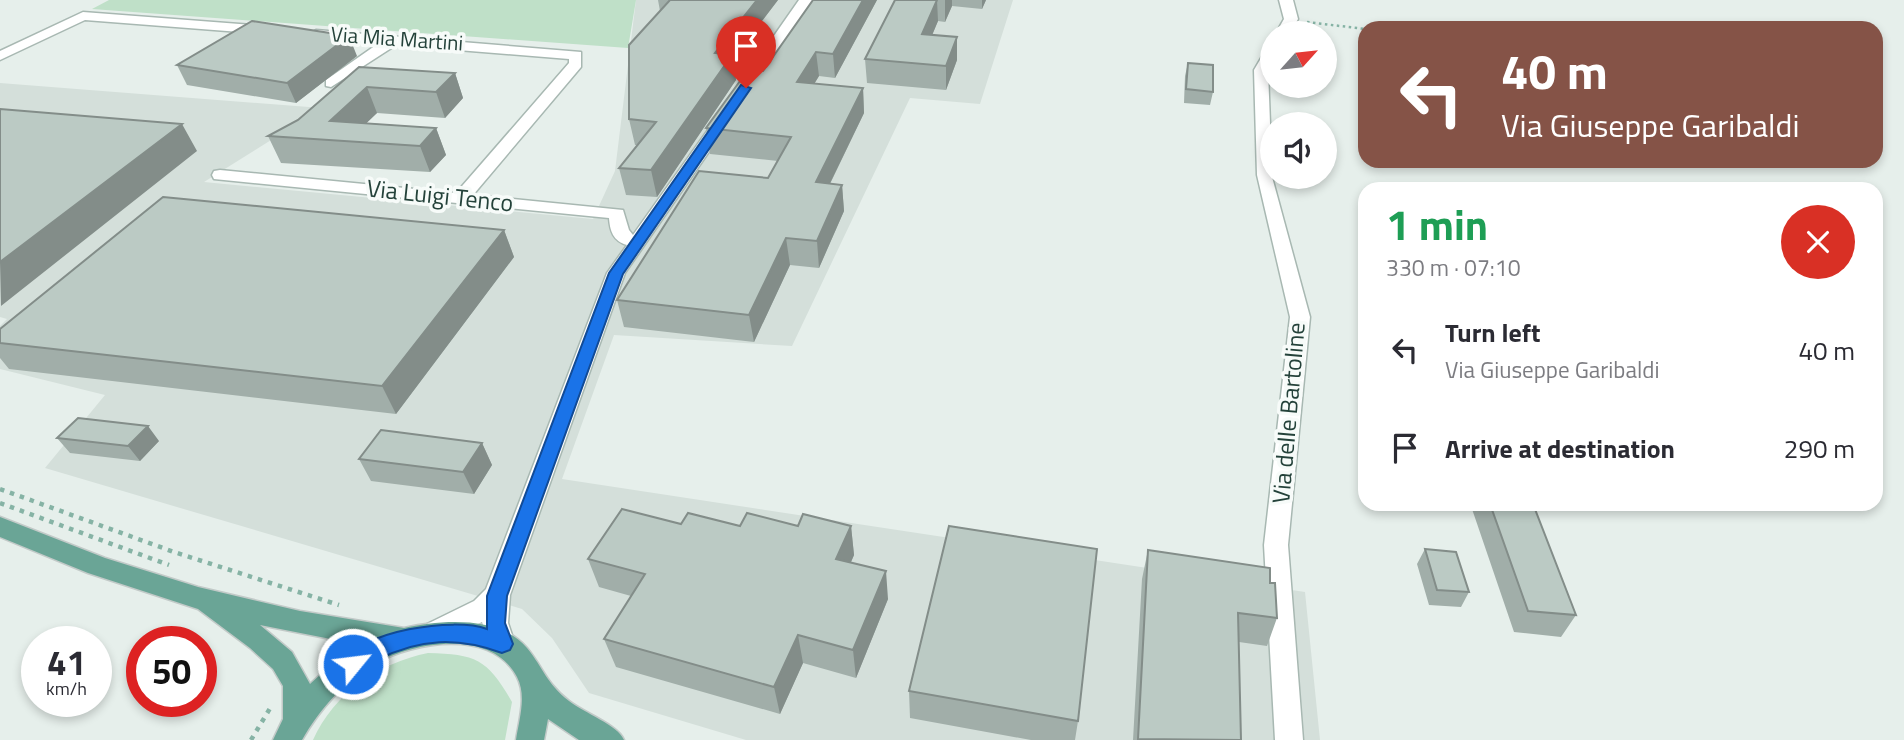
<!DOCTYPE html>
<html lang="en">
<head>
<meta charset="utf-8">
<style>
  body { margin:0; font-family:"Titillium Web",sans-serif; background:#f7f7f7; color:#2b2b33; height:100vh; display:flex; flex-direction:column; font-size:26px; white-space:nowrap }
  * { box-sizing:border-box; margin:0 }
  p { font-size:23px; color:#7c7c81 }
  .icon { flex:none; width:38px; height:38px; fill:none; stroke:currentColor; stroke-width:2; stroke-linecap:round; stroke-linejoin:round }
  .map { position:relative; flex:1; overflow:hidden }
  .panel { position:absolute; left:1358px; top:182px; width:525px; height:329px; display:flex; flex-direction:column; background:#fff; border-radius:21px; box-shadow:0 4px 10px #0003 }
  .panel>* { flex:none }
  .top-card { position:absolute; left:1358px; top:21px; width:525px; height:147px; border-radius:21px; box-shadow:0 4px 10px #0003; background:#855347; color:#fff; overflow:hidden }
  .needle { width:46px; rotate:63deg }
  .tools { position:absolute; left:1260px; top:21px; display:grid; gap:14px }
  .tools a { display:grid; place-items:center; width:77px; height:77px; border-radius:50%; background:#fff; box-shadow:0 4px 10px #0003; font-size:35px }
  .speed { position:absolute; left:21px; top:626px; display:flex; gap:14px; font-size:35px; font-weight:700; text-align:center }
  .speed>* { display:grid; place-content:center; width:91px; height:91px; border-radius:50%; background:#fff; box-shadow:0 4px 10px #0003; line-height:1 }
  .speed small { font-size:18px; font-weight:400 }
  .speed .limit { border:10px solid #d22; background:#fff; color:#111 }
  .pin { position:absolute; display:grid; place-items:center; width:60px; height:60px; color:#fff; margin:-72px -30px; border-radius:50% 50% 50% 0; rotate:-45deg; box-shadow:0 0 7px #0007 }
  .pin .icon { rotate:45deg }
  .me { position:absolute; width:77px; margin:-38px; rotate:61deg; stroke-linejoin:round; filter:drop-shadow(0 0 5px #0008) }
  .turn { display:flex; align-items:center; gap:24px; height:147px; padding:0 28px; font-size:32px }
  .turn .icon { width:91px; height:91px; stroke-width:2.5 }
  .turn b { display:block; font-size:49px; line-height:60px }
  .round { display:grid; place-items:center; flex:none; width:74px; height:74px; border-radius:37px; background:#f7f7f7 }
  .headline { display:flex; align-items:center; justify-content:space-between; height:119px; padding:0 28px }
  h1 { font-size:42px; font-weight:700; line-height:52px; color:#1e9e55 }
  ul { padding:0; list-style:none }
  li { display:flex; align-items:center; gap:21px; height:98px; padding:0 28px }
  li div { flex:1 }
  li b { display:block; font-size:26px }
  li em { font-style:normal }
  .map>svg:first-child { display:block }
</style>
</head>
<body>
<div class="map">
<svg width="1904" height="740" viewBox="0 0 1904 740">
  <rect width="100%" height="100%" fill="#e6efeb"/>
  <!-- built -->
  <path fill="#d4dfda" d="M636 0H1013L980 104 910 98 792 346 614 335 562 479 1305 592 1320 740H746L589 693 552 638 522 609 45 468 105 395 0 369V326L7 319 0 317V83L322 108 204 182 593 219 615 171Z"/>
  <!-- green -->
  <path fill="#bfe0c8" d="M109 0H636L628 48 92 9Z
    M428 653C477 654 488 660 512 702L505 740H313C334 693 379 663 428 653Z"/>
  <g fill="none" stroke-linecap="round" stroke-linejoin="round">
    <defs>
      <path id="minor" d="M799 0H813L747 96H737L734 93Z
        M1279 0H1293L1298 19 1290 33H1276L1284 19Z
        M83 12 267 26 274 30 267 34 85 20 0 60V51Z
        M316 30 581 52V67L473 195 623 210 629 230 633 235 717 117 723 115 731 120 625 273 510 595 508 623 515 644 511 652 502 656 493 652 482 622 434 644 425 641 421 633 425 625 474 601 486 589 607 273 627 245C613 241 610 231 609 218L214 179 212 175 214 171 220 170 456 193 569 63V59L396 45 331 87 326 86V80L379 43 311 37 309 34Z
        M1272 47V63L1268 70 1272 177 1310 317 1288 545 1303 740H1275L1264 545 1290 317 1257 175 1254 70 1267 48Z"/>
      <path id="major" d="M0 517 105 558 198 587 300 611 404 628C441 620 499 615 527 648 544 669 546 683 569 701 584 713 618 725 624 740H579L548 719 544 740H516C519 720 527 696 517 677 492 628 414 642 376 663 345 680 319 710 302 740H273L283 719V686L273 669 250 648 198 609 88 573 0 537ZM260 625 361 645 333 663 310 684 292 652Z"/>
    </defs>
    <!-- minor casing -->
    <use href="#minor" stroke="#a8b8b2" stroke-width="3"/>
    <!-- major casing -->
    <use href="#major" stroke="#c2cac8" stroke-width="3"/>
    <!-- path-far1 -->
    <path stroke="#86b3a5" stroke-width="2.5" stroke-dasharray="2.5 3.5" stroke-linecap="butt" d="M1307 22 1365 29"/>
    <!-- path -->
    <path stroke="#86b3a5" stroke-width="4.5" stroke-dasharray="4.5 6" stroke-linecap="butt" d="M0 489 174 552 339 605
      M0 503 169 565
      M251 740 272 705"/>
    <!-- minor -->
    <use href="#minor" fill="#fff" fill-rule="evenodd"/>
    <!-- major -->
    <use href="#major" fill="#6aa596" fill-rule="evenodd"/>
  </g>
  <!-- wall -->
  <path fill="#a1aea9" d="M658 0H778L733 59 736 80 657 197 626 195 619 168 637 145H635L629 119 660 11Z
    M813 0H877L835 78 819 76 814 84 863 88 864 113 830 184 842 185 844 211 819 268 790 265 754 342 624 327 617 300 768 178 778 161 710 154 706 128 763 71Z
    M895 0H986L982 9 952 6 945 22 938 21 932 35 957 60 946 90 867 83 865 59Z
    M357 56 296 103 187 85 177 65Z
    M1188 63 1213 92 1210 105 1184 103 1185 76Z
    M359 67 455 73 463 98 445 118 377 113 366 123 436 128 446 155 430 172 281 163 268 136 298 120Z
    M504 230 514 257 396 414 9 369 0 358V329Z
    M57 438 159 441 140 461 70 453Z
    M482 443 492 465 474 494 371 481 359 459Z
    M1475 504H1533L1576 615 1561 637 1514 632 1472 509Z
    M681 524 740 526H851L854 555 851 562 888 599 856 678 803 663 780 714 616 667 604 639 631 596 599 587 588 559Z
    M1425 549 1469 592 1461 607 1429 605 1417 564Z
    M1148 550 1277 618 1267 646 1239 642 1241 740H1133L1142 579Z
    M909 691 1078 721 1075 740H1031L910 718Z"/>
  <!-- shaded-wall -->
  <path fill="#838d89" d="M757 0H778L733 59 736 80 657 197 651 170 715 53Z
    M863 0H877L835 78 833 54Z
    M937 0 938 21 923 57 922 34Z
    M945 0H952V6L945 22Z
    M982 0H986L982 9Z
    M349 36 357 56 296 103 287 83Z
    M957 37V60L946 90V66Z
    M816 52 819 76 800 107 797 82Z
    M455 73 463 98 445 118 436 92Z
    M367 87 377 113 348 141 330 121Z
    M863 88 864 113 818 208 816 182Z
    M182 124 197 151 1 306 0 262Z
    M436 128 446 155 430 172 420 146Z
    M842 185 844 211 819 268 817 241Z
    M504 230 514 257 396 414 382 386Z
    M786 238 790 265 754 342 749 315Z
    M148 426 159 441 140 461 128 446Z
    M482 443 492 465 474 494 463 472Z
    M851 526 854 555 840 587 836 559Z
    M886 571 888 599 856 678 853 650Z
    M798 635 803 663 780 714 774 687Z"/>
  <!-- building -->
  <path fill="#bbcac4" stroke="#838d89" stroke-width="2" d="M670 0H757L715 53 732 55 651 170 619 168 656 122 629 119V45Z
    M813 0H863L833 54 816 52 797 82 863 88 816 182 842 185 817 241 786 238 749 315 617 300 699 171 768 178 791 137 706 128 748 70 763 71Z
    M895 0H937L922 34 957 37 946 66 865 59Z
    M252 21 349 36 287 83 177 65Z
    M1188 63 1213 65V92L1186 89Z
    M359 67 455 73 436 92 367 87 330 121 436 128 420 146 268 136 298 120Z
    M0 109 182 124 0 262Z
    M163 197 504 230 382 386 0 343V329Z
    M78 418 148 426 128 446 57 438Z
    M381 430 482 443 463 472 359 459Z
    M1490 504H1533L1576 615 1528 611Z
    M622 509 681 524 688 513 740 526 747 513 798 526 803 514 851 526 836 559 886 571 853 650 798 635 774 687 604 639 645 574 588 559Z
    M949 526 1097 549 1078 721 909 691Z
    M1425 549 1456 552 1469 592 1437 590Z
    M1148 550 1270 568V583H1275L1277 618 1238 613 1241 740 1138 739Z"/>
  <!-- route -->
  <path fill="#1a73e8" stroke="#114b97" stroke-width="2" d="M741 85 751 88 623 274 507 596 505 623 513 644 510 650 502 653C458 637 420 638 377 660 368 664 362 670 353 673L346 670 343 664C359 630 455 617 487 629V596L609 273Z"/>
  <g text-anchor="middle" stroke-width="7" stroke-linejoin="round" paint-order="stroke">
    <!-- far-street labels -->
    <g font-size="21" fill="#24423a" stroke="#f7fbf9">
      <text transform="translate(397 39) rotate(4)" y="7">Via Mia Martini</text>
    </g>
    <!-- street labels -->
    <g font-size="24" fill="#24423a" stroke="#f7fbf9">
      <text transform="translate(440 196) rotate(6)" y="8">Via Luigi Tenco</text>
      <text transform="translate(1289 413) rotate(-85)" y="8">Via delle Bartoline</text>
    </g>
  </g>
</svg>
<div class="tools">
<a><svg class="needle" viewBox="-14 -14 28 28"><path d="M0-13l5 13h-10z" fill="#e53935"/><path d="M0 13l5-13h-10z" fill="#7c7c81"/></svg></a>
<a><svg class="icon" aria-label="sound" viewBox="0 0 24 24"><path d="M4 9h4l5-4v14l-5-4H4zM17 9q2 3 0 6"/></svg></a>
</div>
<div class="speed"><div>41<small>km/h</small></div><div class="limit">50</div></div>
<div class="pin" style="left:746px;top:88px;background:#d93025"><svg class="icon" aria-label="arrive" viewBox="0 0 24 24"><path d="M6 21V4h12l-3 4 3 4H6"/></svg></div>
<svg class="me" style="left:353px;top:664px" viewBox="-20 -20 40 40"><circle r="17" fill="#1a73e8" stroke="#fff" stroke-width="3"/><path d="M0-11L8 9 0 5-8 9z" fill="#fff"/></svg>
<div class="top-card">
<div class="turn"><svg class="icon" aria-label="left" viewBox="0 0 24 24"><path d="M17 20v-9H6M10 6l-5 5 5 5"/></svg><div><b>40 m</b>Via Giuseppe Garibaldi</div></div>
</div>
<section class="panel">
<div class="headline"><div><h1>1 min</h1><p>330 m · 07:10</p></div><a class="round" style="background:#d93025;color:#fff"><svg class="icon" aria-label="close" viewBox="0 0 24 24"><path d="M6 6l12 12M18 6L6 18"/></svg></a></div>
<ul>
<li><svg class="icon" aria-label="left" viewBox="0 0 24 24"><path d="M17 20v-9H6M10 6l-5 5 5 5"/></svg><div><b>Turn left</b><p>Via Giuseppe Garibaldi</p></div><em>40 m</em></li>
<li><svg class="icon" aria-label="arrive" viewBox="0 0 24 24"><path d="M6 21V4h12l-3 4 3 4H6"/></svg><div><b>Arrive at destination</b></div><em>290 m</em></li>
</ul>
</section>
</div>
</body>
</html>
